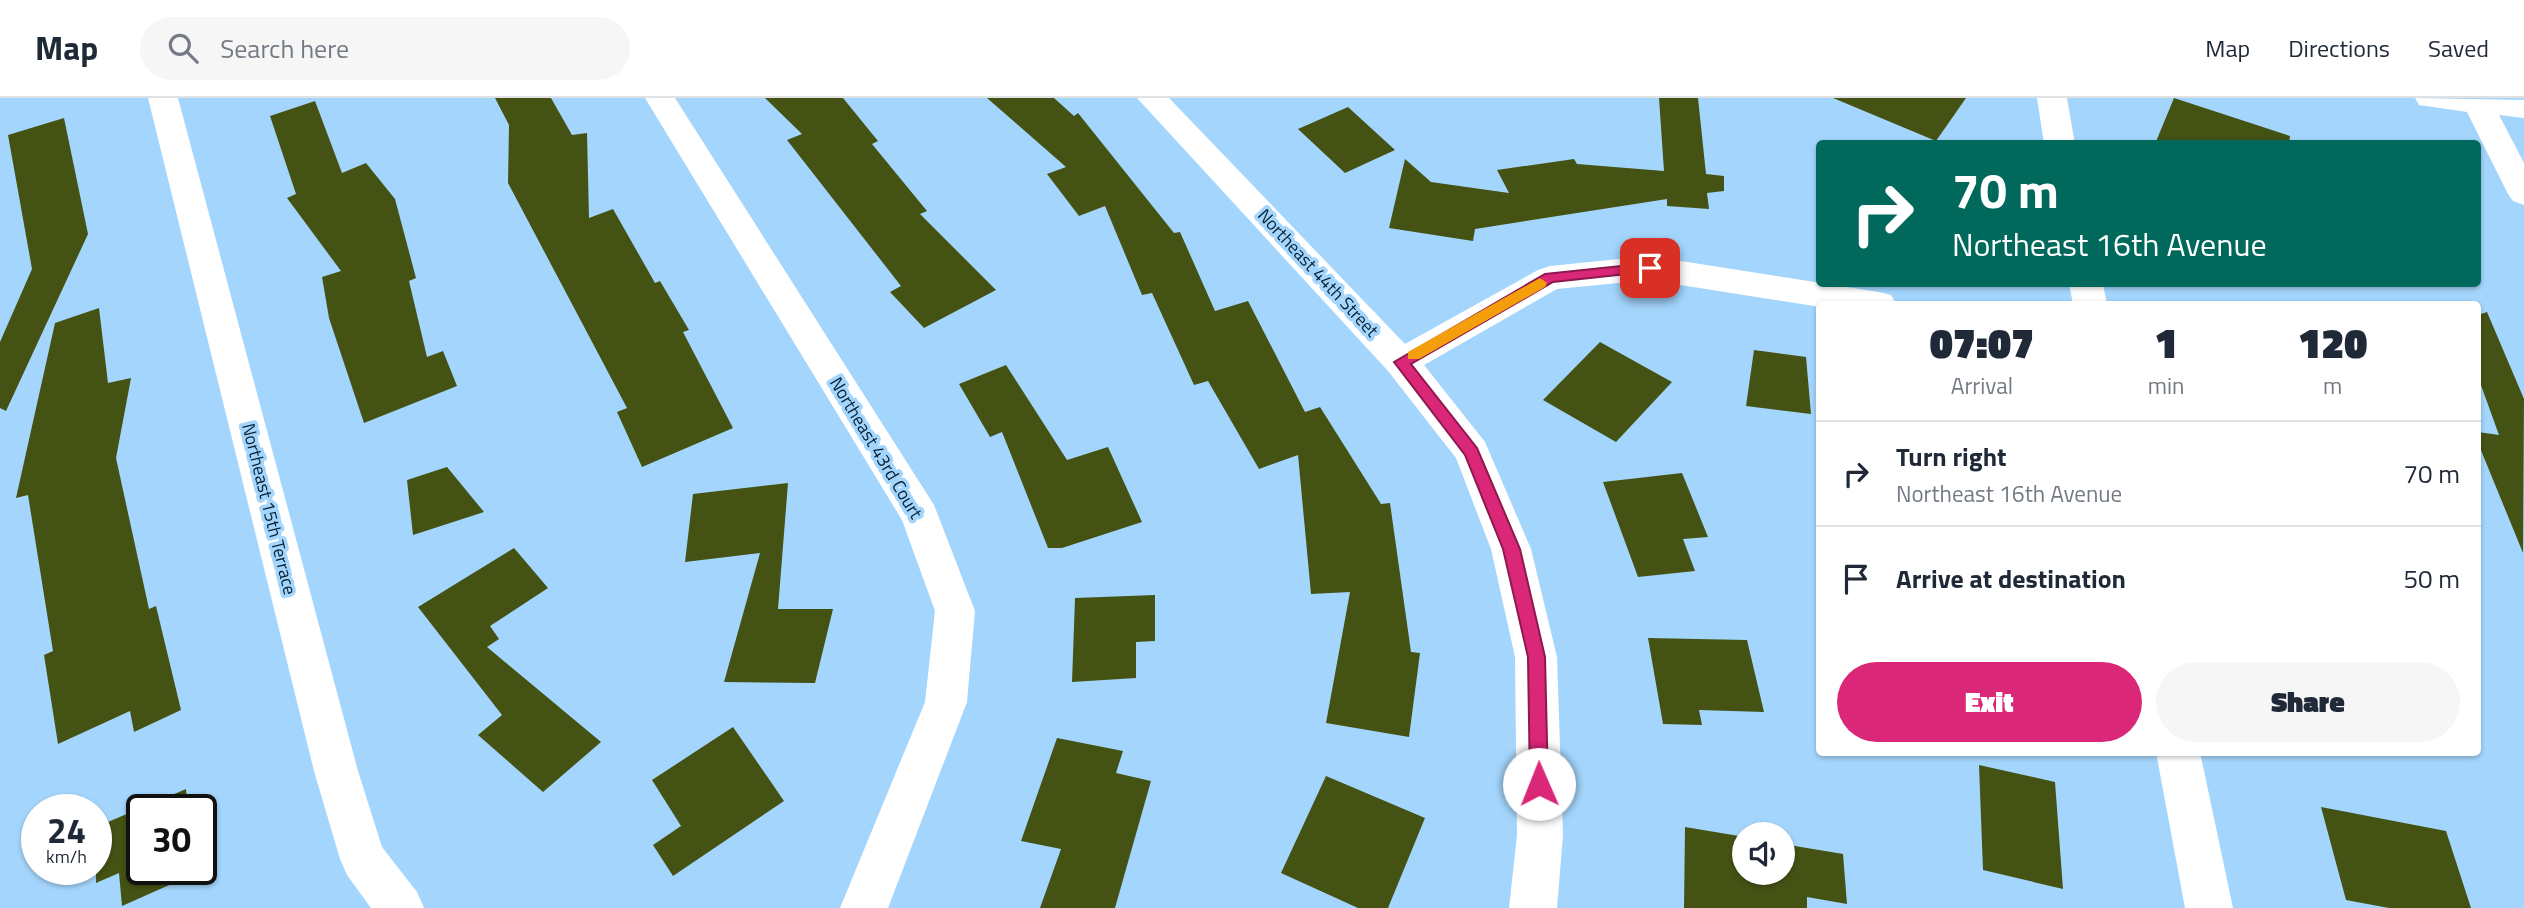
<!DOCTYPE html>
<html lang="en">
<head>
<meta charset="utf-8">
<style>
  body { margin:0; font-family:"Titillium Web",sans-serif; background:#f6f6f7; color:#1f2937; height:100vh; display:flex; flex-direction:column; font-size:26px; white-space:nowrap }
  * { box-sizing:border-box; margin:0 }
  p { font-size:23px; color:#747a83 }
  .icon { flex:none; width:38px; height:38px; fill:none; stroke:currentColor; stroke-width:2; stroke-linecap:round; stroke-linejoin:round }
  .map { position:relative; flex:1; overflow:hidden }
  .panel { position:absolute; left:1816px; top:203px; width:665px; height:455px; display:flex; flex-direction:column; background:#fff; border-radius:7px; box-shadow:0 2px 5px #0004 }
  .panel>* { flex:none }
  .hud { position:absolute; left:1816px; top:42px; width:665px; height:147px; border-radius:7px; box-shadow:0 2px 5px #0004; background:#00695c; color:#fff; overflow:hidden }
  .tools { position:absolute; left:1732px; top:724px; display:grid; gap:14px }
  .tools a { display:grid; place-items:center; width:63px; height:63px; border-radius:50%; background:#fff; box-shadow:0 2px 5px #0004; font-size:35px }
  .speed { position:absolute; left:21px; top:696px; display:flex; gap:14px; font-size:35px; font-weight:700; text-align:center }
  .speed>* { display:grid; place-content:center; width:91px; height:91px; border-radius:50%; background:#fff; box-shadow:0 2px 5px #0004; line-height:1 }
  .speed small { font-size:18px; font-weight:400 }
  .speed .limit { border:4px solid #111; border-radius:10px; background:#fff; color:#111 }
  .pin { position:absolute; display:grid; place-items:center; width:60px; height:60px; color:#fff; margin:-30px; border-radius:14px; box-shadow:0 4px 10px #0006 }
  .me { position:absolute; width:77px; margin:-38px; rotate:359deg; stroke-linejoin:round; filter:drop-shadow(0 0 5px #0008) }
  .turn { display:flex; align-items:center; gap:24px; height:147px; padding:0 21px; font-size:32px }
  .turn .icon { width:91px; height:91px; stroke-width:2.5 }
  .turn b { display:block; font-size:49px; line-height:60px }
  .eta { display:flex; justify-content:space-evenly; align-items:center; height:119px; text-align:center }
  .eta b { font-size:42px; font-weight:800; line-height:49px }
  .action { display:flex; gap:14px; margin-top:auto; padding:14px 21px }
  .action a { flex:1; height:80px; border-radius:42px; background:#db2777; color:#fff; font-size:28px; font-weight:800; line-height:80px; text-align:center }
  .action a+a { background:#f6f6f7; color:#1f2937 }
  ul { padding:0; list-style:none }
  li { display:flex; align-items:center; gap:21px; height:105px; padding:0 21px; border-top:2px solid #e0e1e3 }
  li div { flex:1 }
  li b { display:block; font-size:26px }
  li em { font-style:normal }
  header { display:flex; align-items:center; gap:42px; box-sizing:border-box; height:98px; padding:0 35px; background:#fff; border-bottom:2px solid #e0e1e3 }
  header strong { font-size:33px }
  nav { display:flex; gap:38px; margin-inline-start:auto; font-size:24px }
  .search { width:490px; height:63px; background:#f6f6f7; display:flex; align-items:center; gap:18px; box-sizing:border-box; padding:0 24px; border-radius:38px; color:#747a83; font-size:26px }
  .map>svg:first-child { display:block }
</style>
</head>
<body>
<header>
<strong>Map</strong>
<div class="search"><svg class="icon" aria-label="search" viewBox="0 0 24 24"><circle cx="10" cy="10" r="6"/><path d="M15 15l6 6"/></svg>Search here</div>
<nav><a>Map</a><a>Directions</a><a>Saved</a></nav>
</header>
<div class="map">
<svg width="2524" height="810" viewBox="0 0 2524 810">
  <rect width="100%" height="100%" fill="#a4d6fd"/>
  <!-- building -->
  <path fill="#445314" d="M495 0H551L572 37 587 35 589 120 613 111 655 185 660 183 689 232 683 234 733 330 642 369 617 314 627 310 508 85 509 27Z
    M765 0H843L878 43 872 46 927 113 920 116 996 192 924 230 890 194 901 188 787 42 802 36Z
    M987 0H1054L1074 18 1078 15 1174 135 1180 134 1215 213 1248 203 1305 314 1320 309 1381 406 1390 405 1411 554 1420 555 1409 639 1326 625 1350 494 1311 496 1298 357 1259 371 1208 283 1194 287 1152 195 1142 197 1105 108 1079 118 1047 76 1066 69Z
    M1659 0H1698L1706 76 1724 78V93L1707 95 1709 111 1667 108V101L1475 131 1473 143 1389 130 1405 61 1431 84 1509 95 1497 72 1574 61 1577 66 1664 73Z
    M1833 0H1966L1936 43Z
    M2174 0 2290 38 2289 46H2155Z
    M315 3 342 75 366 65 395 101 416 180 409 183 427 259 443 253 457 288 364 325 329 220 322 179 341 173 287 100 296 96 270 18Z
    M1348 9 1395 52 1345 75 1298 31Z
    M64 20 88 136 6 313 0 310V244L32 171 8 37Z
    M99 210 108 285 131 280 116 360 149 511 156 508 181 612 134 634 130 613 58 646 44 557 53 553 28 397 16 400 55 225Z
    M2487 214 2524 301 2523 455 2478 345V334L2499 337 2478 279V217Z
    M1600 244 1672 284 1616 344 1543 302Z
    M1754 252 1806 259 1811 316 1746 308Z
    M1006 267 1067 362 1108 349 1142 424 1062 450H1048L1002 334 990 339 959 286Z
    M447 369 484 414 413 437 407 382Z
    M1682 375 1708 439 1683 441 1695 473 1638 479 1603 384Z
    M788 385 778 511H833L815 585 724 584 760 455 685 464 693 396Z
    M514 450 548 490 490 528 499 541 487 549 601 644 543 694 478 637 502 617 418 509Z
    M1155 497V543L1136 544V580L1072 584 1075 500Z
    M1648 540 1747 542 1764 614 1699 612 1702 627 1663 626Z
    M733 629 784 703 673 778 653 747 681 728 652 682Z
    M1057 640 1123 653 1116 675 1151 683 1115 810H1040L1061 751 1021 743Z
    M1979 667 2055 684 2063 791 1983 772Z
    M1326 678 1425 720 1388 810H1358L1281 775Z
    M186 691 188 712H142V772H194V776L122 808 119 775 96 785V729Z
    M2321 709 2446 733 2471 810H2389L2346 802Z
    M1685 729 1745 739V775H1783V746L1843 756 1847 806 1807 799V810H1684Z"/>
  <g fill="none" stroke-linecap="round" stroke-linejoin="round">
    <!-- minor -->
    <path fill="#fff" fill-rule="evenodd" d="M148 0H178L358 673 382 749 417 794 424 810H371L347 777 340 761 314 673Z
      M645 0H675L934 407 975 513 967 604 888 810H840L925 604 935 513 902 422Z
      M1137 0H1169L1405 246 1538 172 1550 168 1649 158 1879 194 1891 197 1896 206 1820 209 1649 182 1557 191 1424 267 1485 344 1531 451 1557 559 1563 737 1557 810H1509L1517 737 1515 559 1491 451 1456 360 1388 273Z
      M2037 0H2067L2075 46H2044Z
      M2415 0 2524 2V20L2499 17 2524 65V107L2513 103 2508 96 2467 14 2419 7Z
      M2069 186H2103L2107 206H2073Z
      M2156 654H2200L2233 810H2185Z"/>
  </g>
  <!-- route -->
  <path fill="#db2777" stroke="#8e194d" stroke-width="2" d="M1650 165 1654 167V173L1553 184 1411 266 1477 350 1520 451 1545 559 1548 686 1546 692 1539 695 1533 692 1530 686 1528 559 1503 451 1465 357 1394 264 1545 176Z"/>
  <!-- slow -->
  <path fill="#f59e0b" d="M1540 180 1547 185 1545 189 1419 261H1408V254Z"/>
  <g text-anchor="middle" stroke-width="7" stroke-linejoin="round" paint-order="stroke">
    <!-- street labels -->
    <g font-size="18" fill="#062133" stroke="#a4d6fd">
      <text transform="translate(1318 175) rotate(47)" y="6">Northeast 44th Street</text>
      <text transform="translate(876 350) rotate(59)" y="6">Northeast 43rd Court</text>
      <text transform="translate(269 411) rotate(76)" y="6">Northeast 15th Terrace</text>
    </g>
  </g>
</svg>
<div class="tools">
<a><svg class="icon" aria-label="sound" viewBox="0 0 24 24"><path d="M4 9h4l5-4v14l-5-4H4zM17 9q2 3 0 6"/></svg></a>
</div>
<div class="speed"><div>24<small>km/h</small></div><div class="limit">30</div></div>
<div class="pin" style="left:1650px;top:170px;background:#d93025"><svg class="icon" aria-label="arrive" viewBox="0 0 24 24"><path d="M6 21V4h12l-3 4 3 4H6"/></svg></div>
<svg class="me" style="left:1539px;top:686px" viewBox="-20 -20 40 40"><circle r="19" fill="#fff"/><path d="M0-13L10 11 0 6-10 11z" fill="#db2777"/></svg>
<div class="hud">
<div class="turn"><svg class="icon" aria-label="right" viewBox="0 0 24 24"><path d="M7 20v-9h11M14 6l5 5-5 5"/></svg><div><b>70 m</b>Northeast 16th Avenue</div></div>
</div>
<section class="panel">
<div class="eta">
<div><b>07:07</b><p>Arrival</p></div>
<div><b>1</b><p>min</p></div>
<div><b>120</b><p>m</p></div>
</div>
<ul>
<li><svg class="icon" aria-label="right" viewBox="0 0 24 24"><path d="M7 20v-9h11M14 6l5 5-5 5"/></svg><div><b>Turn right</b><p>Northeast 16th Avenue</p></div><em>70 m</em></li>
<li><svg class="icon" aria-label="arrive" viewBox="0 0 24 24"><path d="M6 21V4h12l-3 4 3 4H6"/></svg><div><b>Arrive at destination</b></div><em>50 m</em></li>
</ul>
<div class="action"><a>Exit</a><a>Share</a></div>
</section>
</div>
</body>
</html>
